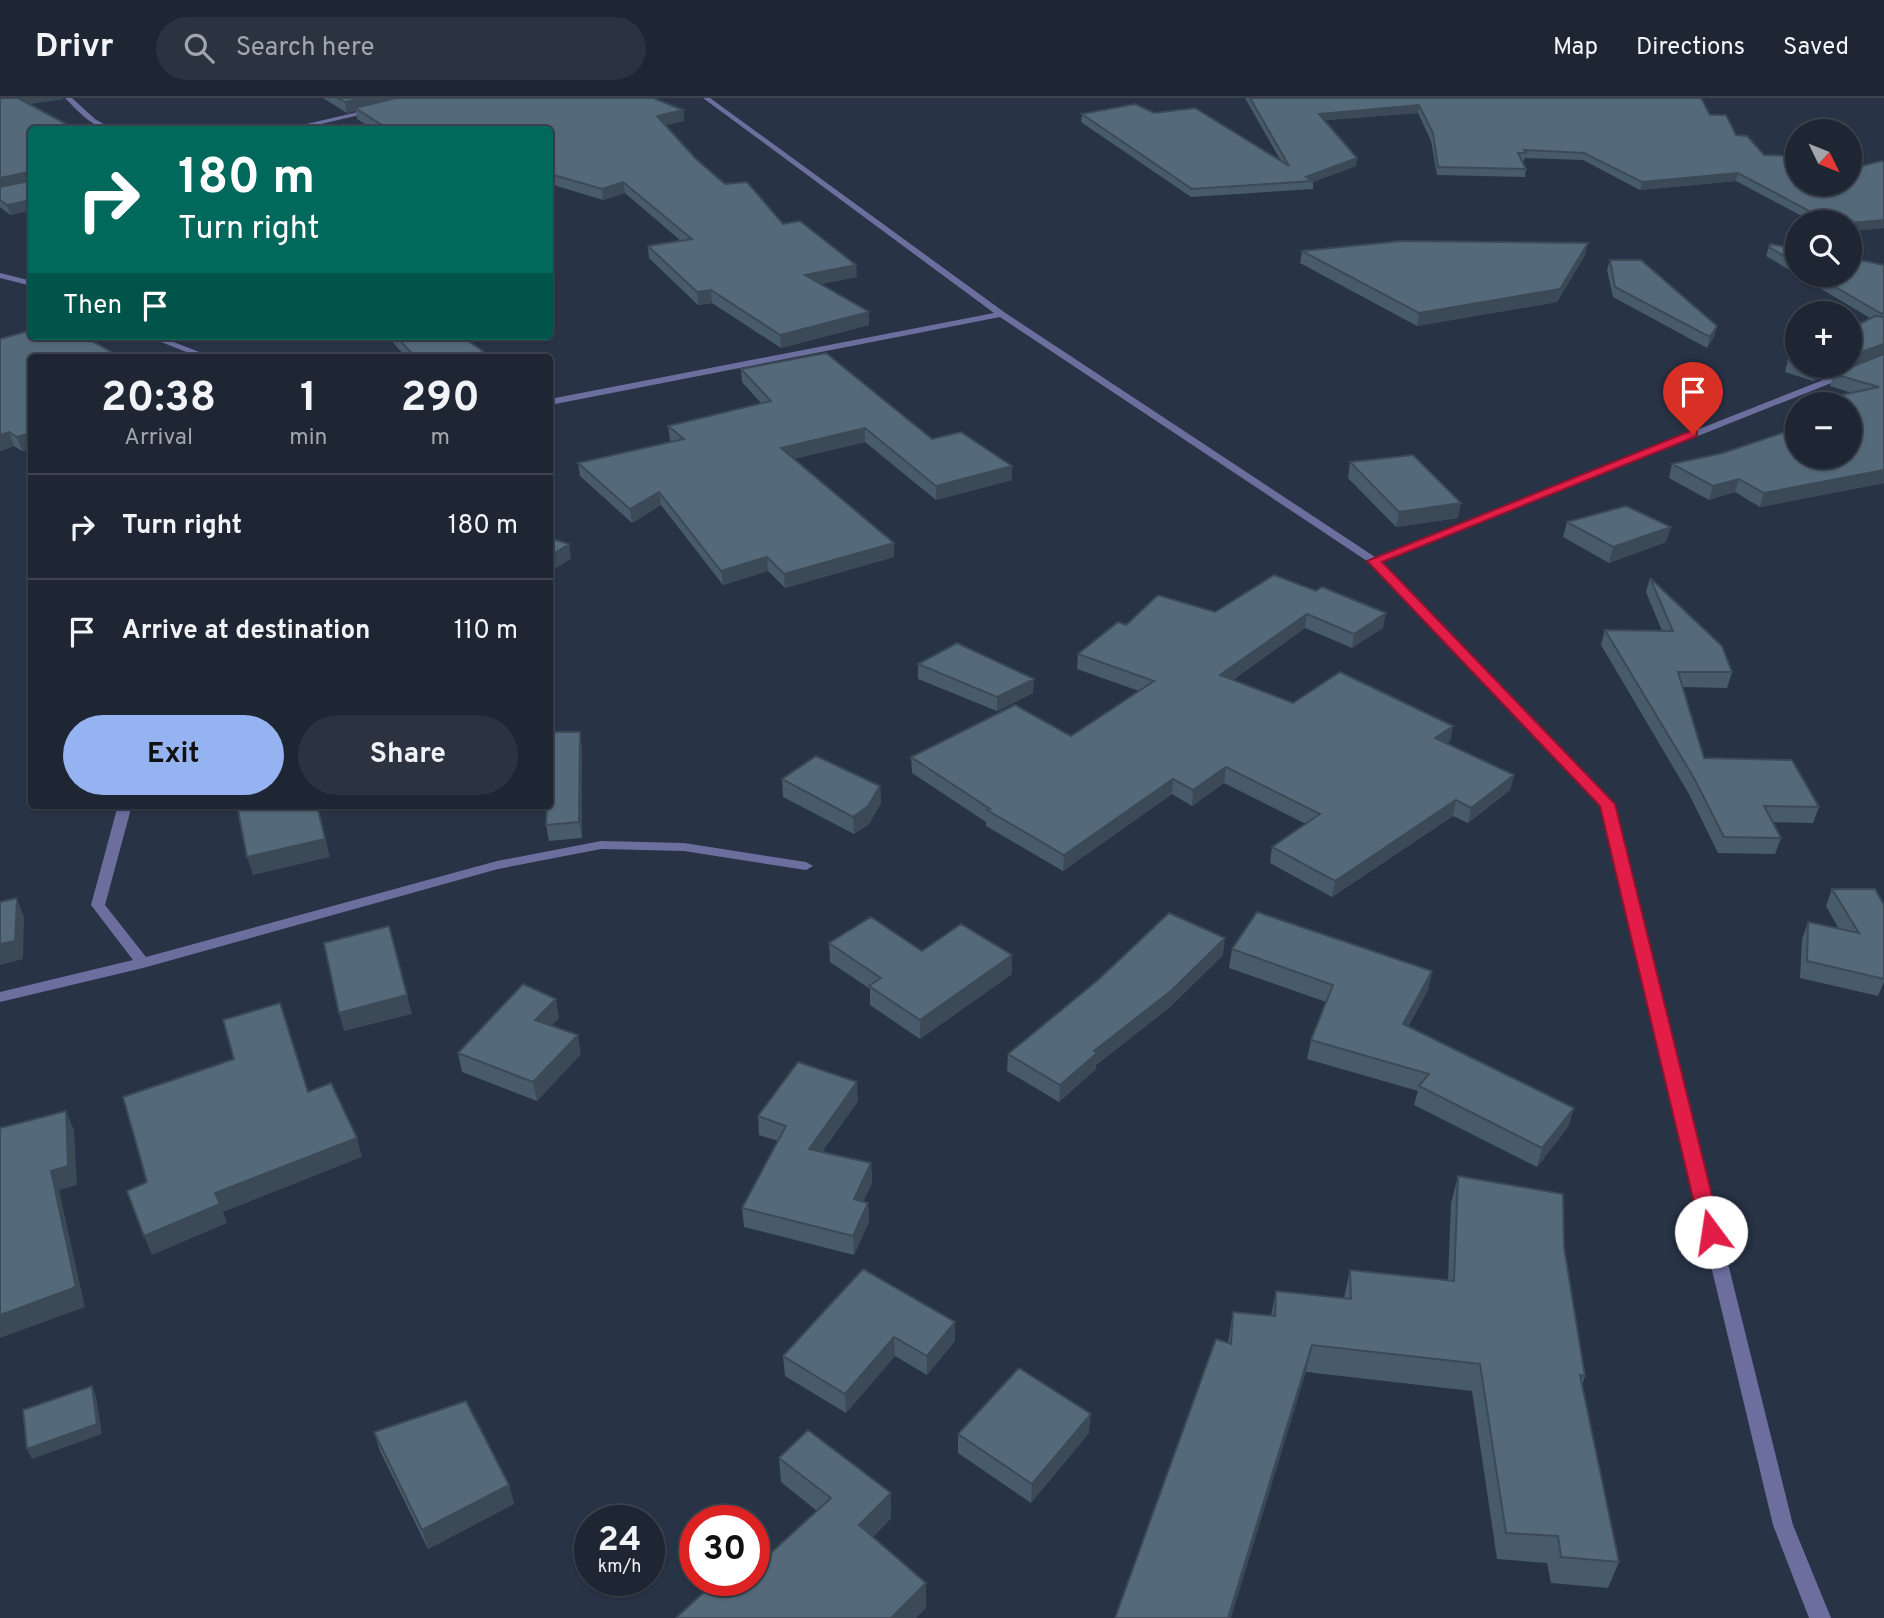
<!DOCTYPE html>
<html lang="en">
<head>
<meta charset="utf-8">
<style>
  body { margin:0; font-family:Overpass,sans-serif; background:#2b3240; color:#f1f3f6; height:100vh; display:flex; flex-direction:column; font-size:26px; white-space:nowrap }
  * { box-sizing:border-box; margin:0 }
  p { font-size:23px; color:#a1a5ac }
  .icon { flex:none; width:38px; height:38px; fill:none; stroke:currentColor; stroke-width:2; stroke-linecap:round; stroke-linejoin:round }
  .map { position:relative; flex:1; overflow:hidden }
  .side { position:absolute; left:28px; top:256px; width:525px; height:455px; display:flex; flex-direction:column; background:#1e2634; border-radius:7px; box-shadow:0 2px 5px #0004,0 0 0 2px #3c434f }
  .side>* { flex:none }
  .guide { position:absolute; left:28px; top:28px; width:525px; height:214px; border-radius:7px; box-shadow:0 2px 5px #0004,0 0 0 2px #3c434f; background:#00695c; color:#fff; overflow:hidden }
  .needle { width:46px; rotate:133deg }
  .controls { position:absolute; left:1785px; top:21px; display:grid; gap:14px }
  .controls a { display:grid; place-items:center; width:77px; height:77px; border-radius:50%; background:#1e2634; box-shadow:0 2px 5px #0004,0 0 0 2px #3c434f; font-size:35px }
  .speed { position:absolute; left:574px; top:1407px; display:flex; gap:14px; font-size:35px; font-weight:700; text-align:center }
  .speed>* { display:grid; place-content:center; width:91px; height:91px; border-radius:50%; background:#1e2634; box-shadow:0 2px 5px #0004,0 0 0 2px #3c434f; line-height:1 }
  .speed small { font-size:18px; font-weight:400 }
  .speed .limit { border:10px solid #d22; background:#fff; color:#111 }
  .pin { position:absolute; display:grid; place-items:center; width:60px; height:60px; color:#fff; margin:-72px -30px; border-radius:50% 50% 50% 0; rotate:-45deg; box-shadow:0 0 7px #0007 }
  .pin .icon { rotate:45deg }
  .me { position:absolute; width:77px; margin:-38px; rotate:346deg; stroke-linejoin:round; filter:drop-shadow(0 0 5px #0008) }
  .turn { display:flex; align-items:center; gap:24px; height:147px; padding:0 35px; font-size:32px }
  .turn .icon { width:91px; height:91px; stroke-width:2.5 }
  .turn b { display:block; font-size:49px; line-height:60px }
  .then { display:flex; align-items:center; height:66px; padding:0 35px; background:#0003; gap:14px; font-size:26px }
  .eta { display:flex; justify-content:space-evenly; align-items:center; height:119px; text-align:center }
  .eta b { font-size:42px; font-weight:700; line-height:49px }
  .action { display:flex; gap:14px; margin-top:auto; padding:14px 35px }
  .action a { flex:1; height:80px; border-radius:42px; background:#95b2f1; color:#111; font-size:28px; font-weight:700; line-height:80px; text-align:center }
  .action a+a { background:#2b3240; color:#f1f3f6 }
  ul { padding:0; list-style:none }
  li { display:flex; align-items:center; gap:21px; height:105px; padding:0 35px; border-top:2px solid #3c434f }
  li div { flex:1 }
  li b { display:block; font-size:26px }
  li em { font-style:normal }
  header { display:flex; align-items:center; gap:42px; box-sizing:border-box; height:98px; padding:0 35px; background:#1e2634; border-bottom:2px solid #3c434f }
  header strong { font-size:33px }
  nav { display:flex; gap:38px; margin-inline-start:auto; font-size:24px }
  .search { width:490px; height:63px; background:#2b3240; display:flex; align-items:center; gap:18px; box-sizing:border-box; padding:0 24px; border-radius:38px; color:#a1a5ac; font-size:26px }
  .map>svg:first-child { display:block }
</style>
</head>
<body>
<header>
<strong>Drivr</strong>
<div class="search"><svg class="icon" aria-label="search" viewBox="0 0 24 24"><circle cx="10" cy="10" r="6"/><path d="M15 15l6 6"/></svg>Search here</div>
<nav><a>Map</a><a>Directions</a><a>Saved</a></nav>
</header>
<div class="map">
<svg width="1884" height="1520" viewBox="0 0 1884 1520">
  <rect width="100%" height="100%" fill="#283346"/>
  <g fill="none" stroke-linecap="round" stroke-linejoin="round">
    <!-- minor -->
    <path fill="#6c6f9e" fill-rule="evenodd" d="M65 0H72L95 21 114 32C94 32 78 13 65 0Z
      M703 0H710L1004 214 1375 459 1884 258V264L1381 464 1614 707 1793 1427 1831 1520H1809L1773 1427 1601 708 1370 465 1000 219 550 307V301L994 215Z
      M375 10 377 13 295 32H281Z
      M0 175 32 183V188L0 180Z
      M146 238H158L212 259H199Z
      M118 707H132L105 807 146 859 497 763 601 743 684 745 806 764 813 768 806 772 684 753 601 751 498 771 143 870 0 904V894L133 862 91 807Z"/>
  </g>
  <!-- wall -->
  <path fill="#485b6a" d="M0 0 63 1 29 6 32 32V112L10 117 0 109Z
    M323 0H653L683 12 684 23 665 27 696 61 725 86 857 179 821 186 869 214V227L781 250 712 205 698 207 649 160 648 148 681 143 625 95 603 102 550 86V32H375L357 21 356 13 347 15Z
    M1245 0H1701L1710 17 1764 57 1797 86 1884 64V130L1850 133V124H1813L1736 83 1640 92 1583 62 1525 60 1524 63H1522L1526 71 1525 79 1437 77 1431 43 1418 15 1325 22 1357 60 1356 68 1313 84V91L1191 99 1081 24 1082 16 1154 15 1281 63Z
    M1770 146 1797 151V177H1850L1884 167V385L1760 409 1735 394 1709 402 1669 380 1672 366 1850 359V306H1825L1828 300 1852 295 1830 288 1834 276 1860 265 1813 283 1785 274 1788 262 1797 257V268H1850L1870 220 1766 158Z
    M1302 153 1585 157 1557 204 1417 228 1300 165Z
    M1610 162 1717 228 1714 239 1707 250 1613 199 1607 172Z
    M387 238H461L485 259H406Z
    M0 241 111 254V256L32 259V351L22 353 14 348 0 353Z
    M741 271 932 341 1012 368V382L936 402 865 344 793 361 894 459 785 490 768 473 723 487 661 407 632 425 580 378 578 365 672 344 670 342 668 328 761 305 742 284Z
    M1350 364 1458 420 1396 429 1348 380Z
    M1567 424 1671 429 1666 444 1609 465 1563 439Z
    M1650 480 1732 574 1727 590 1682 589 1704 660 1819 709 1813 725 1773 724 1781 740 1775 756 1718 755 1689 696 1601 547 1605 532 1662 533 1646 494Z
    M1316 493 1383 530 1352 550 1305 530 1233 582 1293 605 1453 628 1450 643 1446 645 1514 677 1510 692 1468 725 1453 718 1332 799 1270 765 1272 749 1306 726 1224 685 1192 708 1172 696 1063 773 986 728V724L912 675 911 659 1071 638 1139 593 1077 571 1078 556 1126 527 1215 514Z
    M918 566 1033 595 997 613 918 581Z
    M582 649V740L549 743 546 727Z
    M782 681 880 688 881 705 869 726 854 736 783 699Z
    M1832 791 1884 807V884L1878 898 1800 880 1802 841 1808 824 1839 831 1826 808Z
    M829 845 922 853 1012 857V876L920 941 870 907V891L830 864Z
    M1232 851 1432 873 1428 892 1408 929 1574 1010 1568 1029 1537 1069 1414 1007 1418 993 1307 961 1311 942 1326 904 1229 870Z
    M1223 857 1170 909 1096 967V971L1059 1004 1007 973 1008 956Z
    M559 920 551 928 581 956 537 1003 462 974 458 955Z
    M858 1003 822 1054 871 1065 872 1085 863 1104 868 1105 869 1124 854 1157 744 1129 742 1110 778 1043 759 1037 758 1018Z
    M1458 1078 1564 1149 1585 1278 1582 1287 1619 1464 1608 1490 1551 1485 1547 1465 1497 1461 1472 1293 1306 1274 1228 1245 1233 1214 1271 1218 1276 1193 1344 1200 1350 1172 1448 1182 1451 1105Z
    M863 1171 955 1243 927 1277 895 1258 846 1315 785 1278 783 1258Z
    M374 1334 509 1387 514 1406 428 1451 380 1353Z
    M1089 1335 1031 1405 958 1355V1336Z
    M779 1360 891 1395V1420L873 1439 926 1510 761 1464 817 1413 781 1384Z"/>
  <!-- shaded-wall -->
  <path fill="#3b4a56" d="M16 0H63V1L18 7Z
    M365 0H413L355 10 356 13 347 15 345 4Z
    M1419 7 1418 15 1318 23 1319 16Z
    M683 12 684 23 658 28 657 18Z
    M1357 60 1356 68 1313 84 1306 79Z
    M28 74 31 83 0 91V80Z
    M1738 75 1736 83 1640 92 1642 84Z
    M623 84 625 95 603 102 602 91Z
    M32 102V112L10 117 7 107Z
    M1884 122V130L1850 133V125Z
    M1588 145 1585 157 1557 204 1417 228 1419 215Z
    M856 167 857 179 806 189 805 177Z
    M711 192 712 205 698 207 697 194Z
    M869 214V227L781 250 780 237Z
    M1717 228 1714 239 1707 250 1710 239Z
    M1884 246V256L1813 283 1817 271 1825 268H1850V258Z
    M484 254 485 259H462Z
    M865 330V344L781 364V350Z
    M9 334 14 348 0 353V337Z
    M28 336 32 346V351L22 353 17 339Z
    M1012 368V382L936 402V388Z
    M1884 372V385L1760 409 1764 395Z
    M1739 381 1735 394 1709 402 1713 388Z
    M659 394 661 407 632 425 630 411Z
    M1461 405 1458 420 1396 429 1399 414Z
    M1671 429 1666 444 1609 465 1613 449Z
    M894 445V459L785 490 784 476Z
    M569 446 571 461 550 474V458Z
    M767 459 768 473 723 487 721 473Z
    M1386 515 1383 530 1352 550 1354 536Z
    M1307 516 1305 530 1218 592 1220 577Z
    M1034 581 1033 595 997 613V599Z
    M1453 628 1450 643 1432 655 1435 640Z
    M580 634 582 649V740L579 724Z
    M1226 669 1224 685 1192 708 1193 692Z
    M1514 677 1510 692 1468 725 1471 710Z
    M1173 681 1172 696 1063 773 1064 757Z
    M880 688 881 705 869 726 854 736 853 719Z
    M1456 702 1453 718 1332 799 1335 783Z
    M317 707 330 759 253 777 247 759Z
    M17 800 24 819 23 861 0 867V846Z
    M1225 840 1223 857 1170 909 1096 967V971L1059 1004 1060 987 1094 953Z
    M1012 857V876L920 941V922Z
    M1432 873 1428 892 1399 945 1403 926Z
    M407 897 412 916 344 933 339 915Z
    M556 901 559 920 538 941 535 922Z
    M578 937 581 956 537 1003 533 984Z
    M857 984 858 1003 810 1070 809 1051Z
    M1574 1010 1568 1029 1537 1069 1542 1050Z
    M66 1013 74 1032 77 1087 59 1092 85 1209 0 1240V1217L51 1073Z
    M357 1040 362 1059 223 1114 227 1125 152 1157 144 1138 215 1095Z
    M871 1065 872 1085 855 1121 854 1101Z
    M868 1105 869 1124 854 1157 853 1138Z
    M955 1224V1243L927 1277V1258Z
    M894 1239 895 1258 846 1315 845 1296Z
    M1312 1247 1306 1274 1231 1520H1228Z
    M92 1288 96 1298 102 1336 32 1361 27 1351Z
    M1091 1316 1089 1335 1031 1405 1032 1386Z
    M509 1387 514 1406 428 1451 422 1432Z
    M891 1395V1420L861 1452 859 1427Z
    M926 1485V1510L916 1520H891Z"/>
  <!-- building -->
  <path fill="#546a7b" stroke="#3b4a56" stroke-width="2" d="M0 0H18L77 32H32V76L28 74 0 80Z
    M338 0H365L345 4Z
    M396 0H653L683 12 657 18 696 61 725 86 747 84 783 126 800 123 856 167 805 177 869 214 780 237 711 192 697 194 648 148 692 141 623 84 602 91 550 76V32H390L355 10Z
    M1250 0H1701L1710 17H1726L1736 37 1747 38 1764 57 1797 58V86H1850V71L1881 63 1884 64V122L1850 125V124H1830L1738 75 1642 84 1584 55 1524 52 1526 55H1518L1526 71 1438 69 1433 35 1419 7 1319 16 1357 60 1306 79 1313 83 1192 91 1082 16 1135 6 1154 15 1195 10 1289 68Z
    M32 77V102L7 107 0 102V89L30 83Z
    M1401 143 1588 145 1560 191 1419 215 1302 153Z
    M1770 146 1797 151V166L1769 149Z
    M1850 160 1884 167V215L1882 216 1815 177H1850Z
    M1610 162H1641L1717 228 1710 239 1615 189Z
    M1875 218 1884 219V246L1850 258V231Z
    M32 232V238H83L111 254H108L118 259H32V337L28 336 17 339 9 334 0 337V241Z
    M396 238H461L484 254 462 259H415Z
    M826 255 932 341 961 334 1012 368 936 388 865 330 781 350 894 445 784 476 767 459 721 473 659 394 630 411 578 365 684 341 668 328 771 303 741 271Z
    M1884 256V372L1764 395 1739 381 1713 388 1672 366 1723 355 1797 330V359H1850V313L1851 312H1850V306H1840L1828 300 1879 289 1834 276Z
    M1797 257V264L1788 262Z
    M1808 268H1825L1817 271Z
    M1413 357 1461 405 1399 414 1350 364Z
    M1626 408 1671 429 1613 449 1567 424Z
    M550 440 569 446 550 458Z
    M1274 477 1316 493 1322 489 1386 515 1354 536 1307 516 1220 577 1293 605 1340 574 1453 628 1435 640 1514 677 1471 710 1456 702 1335 783 1272 749 1320 716 1226 669 1193 692 1173 681 1064 757 987 712 990 711 911 659 1015 607 1071 638 1154 583 1078 556 1118 524 1126 527 1158 497 1215 514Z
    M1650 480 1722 548 1732 574H1678L1704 660 1792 662 1819 709 1764 708 1781 740 1724 739 1694 680 1605 532 1673 533Z
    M957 545 1034 581 997 599 918 566Z
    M550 634H580L579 724 546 727 547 707H550Z
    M816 658 880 688 868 708 853 719 782 681Z
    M237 707H317L325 741 247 759Z
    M1832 791H1875L1884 807V881L1807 863 1808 824 1859 835Z
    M17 800 15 843 0 846V804Z
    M1257 814 1432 873 1403 926 1574 1010 1542 1050 1419 988 1429 976 1311 942 1333 887 1232 851Z
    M1169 815 1225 840 1172 892 1094 953 1097 955 1060 987 1008 956 1098 882Z
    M871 819 922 853 961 826 1012 857 920 922 869 888 881 880 829 845Z
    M389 828 407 897 339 915 324 845Z
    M523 886 556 901 535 922 578 937 533 984 458 955Z
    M280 905 308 994 331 985 357 1040 215 1095 220 1106 144 1138 127 1093 147 1084 123 999 234 961 223 922Z
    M798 964 857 984 809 1051 871 1065 854 1101 868 1105 853 1138 742 1110 786 1028 758 1018Z
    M66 1013 68 1068 51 1073 76 1189 0 1217V1030Z
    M1458 1078 1563 1096 1564 1149 1585 1278 1580 1277 1619 1464 1561 1459 1558 1438 1506 1435 1480 1266 1312 1247 1228 1520H1115L1216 1241 1231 1246 1233 1214 1275 1218 1276 1193 1351 1201 1350 1172 1454 1183Z
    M863 1171 955 1224 927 1258 894 1239 845 1296 783 1258Z
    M1019 1270 1091 1316 1032 1386 958 1336Z
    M92 1288 97 1326 27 1351 23 1312Z
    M466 1303 509 1387 422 1432 374 1334Z
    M808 1332 891 1395 859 1427 926 1485 891 1520H676L717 1482H754V1458L761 1464 831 1400 779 1360Z"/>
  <!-- route -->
  <path fill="#e11d48" stroke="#92132f" stroke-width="2" d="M1693 332 1697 333V338L1382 464 1615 706 1721 1134 1718 1139H1704L1701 1134 1600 708 1367 463Z"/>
</svg>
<div class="controls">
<a><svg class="needle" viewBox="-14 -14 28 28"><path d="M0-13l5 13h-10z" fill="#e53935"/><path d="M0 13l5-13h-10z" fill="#a1a5ac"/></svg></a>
<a><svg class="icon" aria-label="search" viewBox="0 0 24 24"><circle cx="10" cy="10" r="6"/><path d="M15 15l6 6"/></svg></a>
<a>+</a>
<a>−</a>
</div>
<div class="speed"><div>24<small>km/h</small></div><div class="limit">30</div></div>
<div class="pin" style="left:1693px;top:336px;background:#d93025"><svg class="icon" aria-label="arrive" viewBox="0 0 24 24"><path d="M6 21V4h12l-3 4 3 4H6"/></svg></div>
<svg class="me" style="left:1711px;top:1134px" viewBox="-20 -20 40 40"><circle r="19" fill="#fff"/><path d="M0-13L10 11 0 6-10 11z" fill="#e11d48"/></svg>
<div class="guide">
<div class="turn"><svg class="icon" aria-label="right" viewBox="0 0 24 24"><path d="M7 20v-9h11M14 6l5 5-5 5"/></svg><div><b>180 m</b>Turn right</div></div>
<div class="then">Then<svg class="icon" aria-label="arrive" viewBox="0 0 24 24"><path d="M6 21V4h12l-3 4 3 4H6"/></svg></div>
</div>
<section class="side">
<div class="eta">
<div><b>20:38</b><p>Arrival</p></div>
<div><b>1</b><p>min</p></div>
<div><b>290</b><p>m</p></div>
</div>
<ul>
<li><svg class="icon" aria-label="right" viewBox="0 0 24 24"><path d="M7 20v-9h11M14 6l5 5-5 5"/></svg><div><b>Turn right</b></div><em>180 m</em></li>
<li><svg class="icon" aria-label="arrive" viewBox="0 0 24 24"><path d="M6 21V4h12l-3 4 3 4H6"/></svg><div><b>Arrive at destination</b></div><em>110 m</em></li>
</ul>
<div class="action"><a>Exit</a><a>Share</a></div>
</section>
</div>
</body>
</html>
